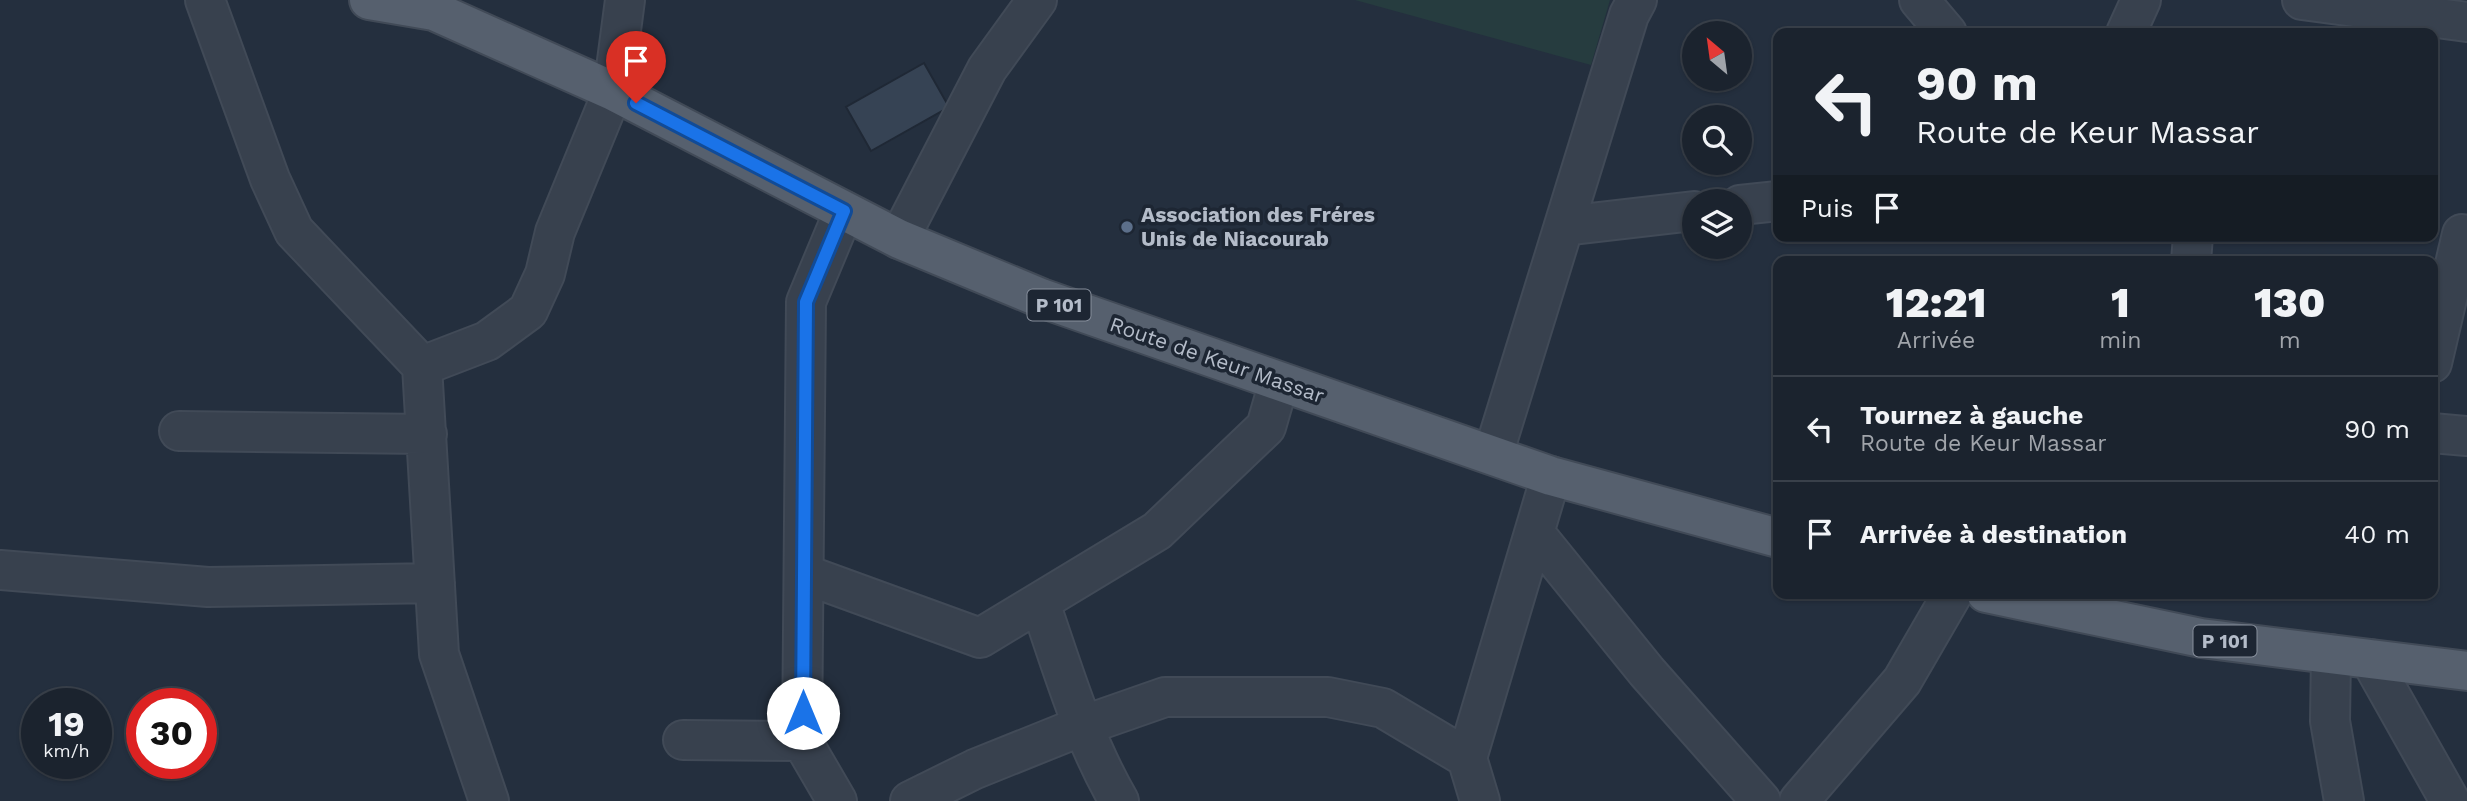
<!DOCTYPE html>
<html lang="fr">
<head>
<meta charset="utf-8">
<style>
  body { margin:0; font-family:"Work Sans",sans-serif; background:#282f3a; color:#f1f3f6; height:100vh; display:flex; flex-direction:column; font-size:26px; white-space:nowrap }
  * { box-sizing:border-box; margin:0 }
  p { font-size:23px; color:#a0a4aa }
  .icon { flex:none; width:38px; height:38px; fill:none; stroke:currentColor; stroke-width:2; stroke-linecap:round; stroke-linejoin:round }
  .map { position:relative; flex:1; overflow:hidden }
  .panel { position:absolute; left:1773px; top:256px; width:665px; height:343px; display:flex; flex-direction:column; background:#1b232e; border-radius:14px; box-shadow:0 2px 5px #0004,0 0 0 2px #39404a }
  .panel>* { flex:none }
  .top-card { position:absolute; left:1773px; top:28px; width:665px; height:214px; border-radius:14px; box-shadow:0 2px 5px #0004,0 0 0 2px #39404a; background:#1b232e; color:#f1f3f6; overflow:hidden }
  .needle { width:46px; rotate:331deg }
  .buttons { position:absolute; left:1682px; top:21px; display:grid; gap:14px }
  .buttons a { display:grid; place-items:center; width:70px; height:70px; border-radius:50%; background:#1b232e; box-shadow:0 2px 5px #0004,0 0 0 2px #39404a; font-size:35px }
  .speed { position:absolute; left:21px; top:688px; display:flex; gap:14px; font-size:35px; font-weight:700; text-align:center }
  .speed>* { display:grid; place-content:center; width:91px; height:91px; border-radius:50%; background:#1b232e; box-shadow:0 2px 5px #0004,0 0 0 2px #39404a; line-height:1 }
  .speed small { font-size:18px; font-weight:400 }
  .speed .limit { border:10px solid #d22; background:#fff; color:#111 }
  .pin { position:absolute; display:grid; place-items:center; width:60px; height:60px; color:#fff; margin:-72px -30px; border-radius:50% 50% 50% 0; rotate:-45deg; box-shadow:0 0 7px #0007 }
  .pin .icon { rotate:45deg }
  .me { position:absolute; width:77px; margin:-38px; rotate:0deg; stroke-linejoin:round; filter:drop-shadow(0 0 5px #0008) }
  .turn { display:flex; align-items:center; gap:24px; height:147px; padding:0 28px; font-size:32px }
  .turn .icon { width:91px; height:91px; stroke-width:2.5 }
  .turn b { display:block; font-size:49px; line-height:60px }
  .then { display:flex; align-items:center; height:66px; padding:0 28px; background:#0003; gap:14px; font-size:26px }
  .eta { display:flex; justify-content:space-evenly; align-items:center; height:119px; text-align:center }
  .eta b { font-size:42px; font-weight:800; line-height:49px }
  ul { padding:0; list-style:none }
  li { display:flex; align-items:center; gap:21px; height:105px; padding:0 28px; border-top:2px solid #39404a }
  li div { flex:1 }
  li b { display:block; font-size:26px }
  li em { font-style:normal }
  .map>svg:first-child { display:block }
</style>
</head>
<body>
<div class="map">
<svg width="2467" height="801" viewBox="0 0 2467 801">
  <rect width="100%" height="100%" fill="#242f3e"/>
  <!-- green -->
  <path fill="#263c3f" d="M1355 0H1610L1591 65Z"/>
  <!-- building -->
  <path fill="#364354" stroke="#1f2835" stroke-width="2" d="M924 63 949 107 871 151 846 107Z"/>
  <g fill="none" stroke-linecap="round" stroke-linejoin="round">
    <defs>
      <path id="minor" d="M205 0 270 179 294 231 422 366 439 654 489 801
        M1919 0 1947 33
        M2302 0 2467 22
        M2126 33 2141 0
        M1740 205 1778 201
        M1564 226 1694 211
        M899 239 987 69 1037 0
        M2191 261 2193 236
        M2432 363 2462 234
        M422 366 487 341 528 311 545 274 555 232 613 91 625 0
        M179 431 427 434
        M2432 433 2467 436
        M1493 455 1629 15 1637 0
        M1536 535 1647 672 1761 801
        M0 570 208 587 435 583
        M804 574 980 638 1157 531 1266 427 1279 382
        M1040 603C1063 670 1083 739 1119 801
        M2331 654 2330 721 2344 801
        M2370 659 2450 801
        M683 740 802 741
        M837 801 802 741 806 302 844 211
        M910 801 975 769 1082 726 1165 697H1328L1383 708 1467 758
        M1480 801 1467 758 1551 476
        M1799 801 1902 681 1953 593"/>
      <path id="major" d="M369 0 434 11 613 91 899 239 1041 298 1551 476 1778 538
        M1986 593 2201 638 2467 671"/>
    </defs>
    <!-- minor casing -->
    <use href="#minor" stroke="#414a57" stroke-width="42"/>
    <!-- major casing -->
    <use href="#major" stroke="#414a57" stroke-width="42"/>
    <!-- minor -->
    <use href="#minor" stroke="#38414e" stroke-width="38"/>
    <!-- major -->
    <use href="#major" stroke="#56606e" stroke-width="38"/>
  </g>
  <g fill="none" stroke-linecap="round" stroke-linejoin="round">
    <defs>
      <path id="route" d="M636 103 844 211 806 302 803 713"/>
    </defs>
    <!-- route casing -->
    <use href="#route" stroke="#114b97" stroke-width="18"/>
    <!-- route -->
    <use href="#route" stroke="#1a73e8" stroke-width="12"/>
  </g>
  <!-- markers -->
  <circle fill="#5c6f8a" stroke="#1d2633" stroke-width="2.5" cx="1127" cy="227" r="7"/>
  <g text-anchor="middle" stroke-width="7" stroke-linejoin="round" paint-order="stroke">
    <!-- shield labels -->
    <g fill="#1d2633" stroke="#878f9c" stroke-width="2">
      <rect x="1027.5" y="289.5" width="63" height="31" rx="5"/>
      <rect x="2193.5" y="625.5" width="63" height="31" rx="5"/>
    </g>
    <g font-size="19" font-weight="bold" fill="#b4bcc9">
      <text x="1059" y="312">P 101</text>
      <text x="2225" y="648">P 101</text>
    </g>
    <!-- poi labels -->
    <g font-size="21" font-weight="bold" fill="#b4bcc9" stroke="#1d2633" text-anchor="start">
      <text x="1141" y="222">Association des Fréres<tspan x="1141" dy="24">Unis de Niacourab</tspan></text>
    </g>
    <!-- street labels -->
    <g font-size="21" fill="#b4bcc9" stroke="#1d2633">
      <text transform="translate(1217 360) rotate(19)" y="7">Route de Keur Massar</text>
    </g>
  </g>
</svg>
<div class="buttons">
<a><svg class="needle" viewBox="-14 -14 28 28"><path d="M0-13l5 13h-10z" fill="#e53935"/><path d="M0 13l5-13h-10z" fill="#a0a4aa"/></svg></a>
<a><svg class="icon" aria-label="search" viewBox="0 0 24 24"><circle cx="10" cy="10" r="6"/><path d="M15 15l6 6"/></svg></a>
<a><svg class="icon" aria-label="layers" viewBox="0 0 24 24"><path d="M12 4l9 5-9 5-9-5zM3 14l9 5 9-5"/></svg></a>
</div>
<div class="speed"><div>19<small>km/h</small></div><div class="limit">30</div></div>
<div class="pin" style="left:636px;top:103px;background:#d93025"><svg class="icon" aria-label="arrive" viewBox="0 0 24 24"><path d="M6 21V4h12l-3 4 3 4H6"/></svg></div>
<svg class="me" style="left:803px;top:713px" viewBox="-20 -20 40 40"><circle r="19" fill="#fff"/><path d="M0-13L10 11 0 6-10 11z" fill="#1a73e8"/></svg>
<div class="top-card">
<div class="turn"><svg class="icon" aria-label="left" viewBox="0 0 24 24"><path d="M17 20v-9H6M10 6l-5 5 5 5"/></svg><div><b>90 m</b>Route de Keur Massar</div></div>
<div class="then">Puis<svg class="icon" aria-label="arrive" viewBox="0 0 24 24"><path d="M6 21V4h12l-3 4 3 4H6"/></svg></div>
</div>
<section class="panel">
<div class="eta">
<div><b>12:21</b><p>Arrivée</p></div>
<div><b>1</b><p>min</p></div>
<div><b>130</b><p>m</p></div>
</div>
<ul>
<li><svg class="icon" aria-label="left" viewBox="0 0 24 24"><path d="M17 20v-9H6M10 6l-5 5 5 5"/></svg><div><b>Tournez à gauche</b><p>Route de Keur Massar</p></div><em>90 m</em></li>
<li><svg class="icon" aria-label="arrive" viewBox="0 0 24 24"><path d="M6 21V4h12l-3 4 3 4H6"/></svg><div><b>Arrivée à destination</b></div><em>40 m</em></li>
</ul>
</section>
</div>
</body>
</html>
